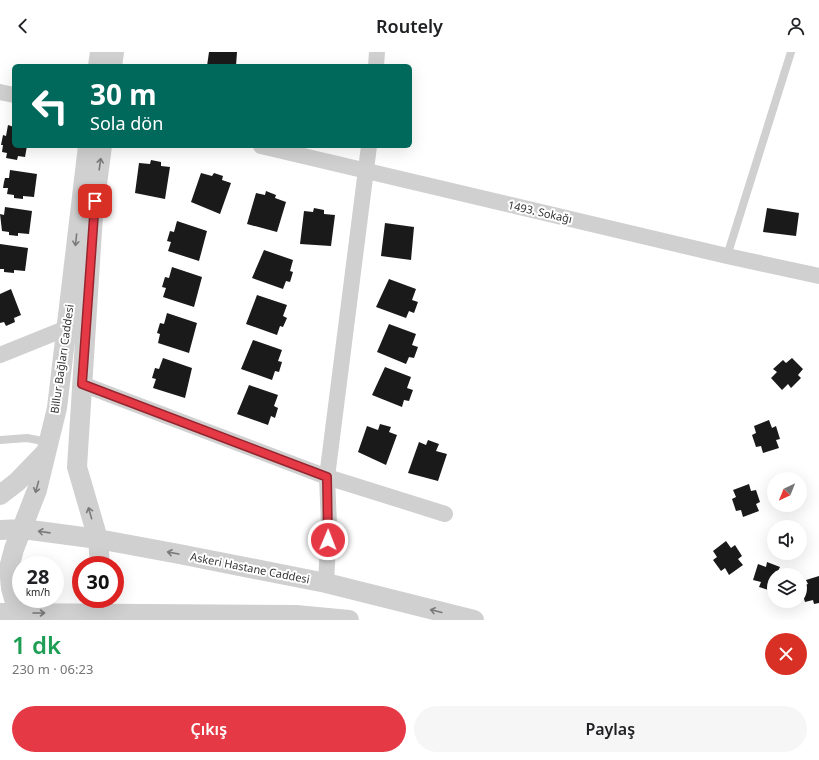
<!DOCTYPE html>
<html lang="tr">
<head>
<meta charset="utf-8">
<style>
  body { margin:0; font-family:"Noto Sans",sans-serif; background:#f6f6f6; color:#202124; height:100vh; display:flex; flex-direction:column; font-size:15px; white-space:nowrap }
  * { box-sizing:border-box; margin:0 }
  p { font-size:13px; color:#757577 }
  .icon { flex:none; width:22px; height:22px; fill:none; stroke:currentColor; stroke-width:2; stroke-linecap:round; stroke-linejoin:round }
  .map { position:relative; height:568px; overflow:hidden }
  .side { display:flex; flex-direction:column; background:#fff; flex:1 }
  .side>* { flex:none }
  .banner { position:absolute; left:12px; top:12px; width:400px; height:84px; border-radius:6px; box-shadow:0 4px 16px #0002; background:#00695c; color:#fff; overflow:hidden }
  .needle { width:26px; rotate:223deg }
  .buttons { position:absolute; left:767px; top:420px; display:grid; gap:8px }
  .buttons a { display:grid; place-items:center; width:40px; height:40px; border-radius:50%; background:#fff; box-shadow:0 4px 16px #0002; font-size:20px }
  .speed { position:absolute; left:12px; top:504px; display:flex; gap:8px; font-size:20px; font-weight:700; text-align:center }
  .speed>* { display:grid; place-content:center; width:52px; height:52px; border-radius:50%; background:#fff; box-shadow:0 4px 16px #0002; line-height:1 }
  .speed small { font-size:10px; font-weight:400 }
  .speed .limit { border:6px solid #d22; background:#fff; color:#111 }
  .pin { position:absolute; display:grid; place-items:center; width:34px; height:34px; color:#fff; margin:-17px; border-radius:8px; box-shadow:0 2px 6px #0006 }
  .me { position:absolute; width:44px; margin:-22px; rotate:1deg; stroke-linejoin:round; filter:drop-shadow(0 0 3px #0008) }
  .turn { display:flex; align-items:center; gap:14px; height:84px; padding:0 12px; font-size:18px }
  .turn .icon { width:52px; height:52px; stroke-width:2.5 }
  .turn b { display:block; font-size:28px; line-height:34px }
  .round { display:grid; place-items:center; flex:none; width:42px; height:42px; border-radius:21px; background:#f6f6f6 }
  .overview { display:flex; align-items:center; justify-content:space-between; height:68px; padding:0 12px }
  h1 { font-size:24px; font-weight:600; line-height:30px; color:#1e9e55 }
  .button { display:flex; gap:8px; margin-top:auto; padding:8px 12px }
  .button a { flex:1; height:46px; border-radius:24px; background:#e63946; color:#fff; font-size:16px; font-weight:600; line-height:46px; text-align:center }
  .button a+a { background:#f6f6f6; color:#202124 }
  header { display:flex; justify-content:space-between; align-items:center; height:52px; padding:0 12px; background:#fff; font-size:18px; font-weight:600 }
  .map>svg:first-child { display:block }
</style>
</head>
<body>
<header><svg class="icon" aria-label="back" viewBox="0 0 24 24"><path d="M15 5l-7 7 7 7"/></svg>Routely<svg class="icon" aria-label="person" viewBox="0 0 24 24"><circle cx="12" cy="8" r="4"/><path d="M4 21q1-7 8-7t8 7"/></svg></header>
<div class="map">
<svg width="819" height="568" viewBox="0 0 819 568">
  <rect width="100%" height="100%" fill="#fff"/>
  <!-- building -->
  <path fill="#1a1a1a" d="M209 0H237L236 14H207Z
    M8 73 14 75V94H27L25 105 18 104 17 108 6 106 7 101 2 100 3 93H1L3 83 6 84Z
    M151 108 161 110V114L170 115 165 147 135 141 139 111 150 112Z
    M10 118 37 122 34 145 23 144V147L14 146V143L7 142 8 136H3L4 130 5 126H9Z
    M201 121 212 124 214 121 223 124 222 128 231 131 220 162 191 150Z
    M266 139 276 143 275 146 286 150 277 180 247 172 256 141 265 143Z
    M5 155 32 159 29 182 18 181V184L9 183V180L2 179 0 162 4 163Z
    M314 156 324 158V162L335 163 331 194 300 192 304 159 313 160Z
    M767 156 799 161 796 184 763 180Z
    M177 169 207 179 199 209 168 199 171 190 167 189 170 179 174 180Z
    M385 171 414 175 411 208 381 204Z
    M0 192 28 196 25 219 14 218V221L4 220V217H0Z
    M264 198 293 208 290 219 293 220 290 230 286 229 283 237 252 226Z
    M172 215 202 225 194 255 163 245 166 236 162 235 165 225 169 226Z
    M389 227 416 237 412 248 418 250 414 261 409 259 406 266 376 255Z
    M11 237 21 263 14 266 15 270 6 274 4 270 0 271V242Z
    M257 243 287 253 283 264 287 266 283 275 280 274 277 283 246 272Z
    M167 261 197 271 189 301 158 291 160 282 157 281 160 271 164 272Z
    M389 272 416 282 412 293 418 295 414 306 409 305 406 312 377 300Z
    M253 288 282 298 278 309 282 310 279 320 275 319 272 328 241 317Z
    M163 306 192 316 185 346 153 336 156 327 152 326 155 316 159 317Z
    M792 306 803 317 798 323 801 326 791 336 788 332 782 338 771 326 777 320 773 317 783 308 786 311Z
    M385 315 411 325 407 336 413 338 409 349 404 348 402 355 372 343Z
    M249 333 278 343 274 354 278 356 275 366 271 364 268 373 237 362Z
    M769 368 772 376 776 374 780 387 776 388 779 396 763 401 761 394 756 395 752 383 756 381 754 374Z
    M380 372 391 375 389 380 397 383 386 413 358 400 367 374 378 378Z
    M428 388 439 392 436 399 447 402 438 429 408 421 419 390 426 393Z
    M749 432 751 439 756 438 760 450 756 452 759 459 743 465 741 458 736 459 732 447 736 445 733 438Z
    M726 489 731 496 735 493 742 504 738 507 743 513 729 523 725 516 721 519 713 508 717 505 713 499Z
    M767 510 780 515 778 519 786 522 774 523V535L772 539 759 535 761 530 753 528 758 512 766 515Z
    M819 524V551L814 552 813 548 805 550 800 534 808 532 806 528Z"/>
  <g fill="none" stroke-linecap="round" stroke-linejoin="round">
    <!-- service -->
    <path stroke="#d0d0d0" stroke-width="8" d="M727 204 791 0
      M0 388 27 386 48 390"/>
    <!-- minor -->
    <path stroke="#d0d0d0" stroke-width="16" d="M376 14 377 0
      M0 40 14 43
      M261 94 727 204 819 224
      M0 303 67 276
      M82 332 327 425 445 462
      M326 531 329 474 327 425 369 94"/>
    <!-- tertiary -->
    <path stroke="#d0d0d0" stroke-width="20" d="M98 14 100 0
      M112 14 114 0
      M0 443 17 430 45 401
      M0 478 23 477 98 487 179 502 326 531 474 568
      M100 513 98 487 77 415 93 163 102 94
      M0 561 296 563 349 568
      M18 561 11 536 9 516 14 497 37 438 57 356 88 94"/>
  </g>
  <!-- one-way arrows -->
  <defs><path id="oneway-shaft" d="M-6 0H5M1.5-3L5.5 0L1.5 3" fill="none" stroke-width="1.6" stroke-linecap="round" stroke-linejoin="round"/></defs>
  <g stroke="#7a7a7a">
    <use href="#oneway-shaft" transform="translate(100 112) rotate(-82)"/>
    <use href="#oneway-shaft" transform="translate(76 188) rotate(96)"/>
    <use href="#oneway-shaft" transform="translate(37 435) rotate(105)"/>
    <use href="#oneway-shaft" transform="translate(90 461) rotate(-106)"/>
    <use href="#oneway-shaft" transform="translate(44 480) rotate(-172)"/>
    <use href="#oneway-shaft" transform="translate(173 501) rotate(-170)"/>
    <use href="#oneway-shaft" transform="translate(436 559) rotate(-166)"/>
    <use href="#oneway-shaft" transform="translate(39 561)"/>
  </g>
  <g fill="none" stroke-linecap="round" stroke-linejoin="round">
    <defs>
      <path id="route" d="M95 149 82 332 327 425 328 488"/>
    </defs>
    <!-- route casing -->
    <use href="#route" stroke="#96252e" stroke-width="10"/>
    <!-- route -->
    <use href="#route" stroke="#e63946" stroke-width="7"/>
  </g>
  <g text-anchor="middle" stroke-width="4" stroke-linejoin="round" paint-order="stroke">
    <!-- street labels -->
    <g font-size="11" fill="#333" stroke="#fff">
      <text transform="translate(540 160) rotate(13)" y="4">1493. Sokağı</text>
      <text transform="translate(62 307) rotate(-82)" y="4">Billur Bağları Caddesi</text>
      <text transform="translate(250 516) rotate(11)" y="4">Askeri Hastane Caddesi</text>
    </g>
  </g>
</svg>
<div class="buttons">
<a><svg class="needle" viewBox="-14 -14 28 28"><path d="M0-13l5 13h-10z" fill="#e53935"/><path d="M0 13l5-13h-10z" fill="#757577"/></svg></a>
<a><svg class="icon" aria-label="sound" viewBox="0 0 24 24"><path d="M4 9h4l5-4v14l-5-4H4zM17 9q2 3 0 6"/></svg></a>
<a><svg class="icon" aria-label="layers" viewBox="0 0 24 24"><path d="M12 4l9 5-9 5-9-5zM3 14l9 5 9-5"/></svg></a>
</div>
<div class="speed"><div>28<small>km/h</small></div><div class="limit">30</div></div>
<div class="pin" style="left:95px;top:149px;background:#d93025"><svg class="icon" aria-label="arrive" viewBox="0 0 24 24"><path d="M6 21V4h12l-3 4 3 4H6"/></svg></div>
<svg class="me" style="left:328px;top:488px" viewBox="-20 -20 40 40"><circle r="17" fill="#e63946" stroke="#fff" stroke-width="3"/><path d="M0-11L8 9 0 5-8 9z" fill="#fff"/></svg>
<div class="banner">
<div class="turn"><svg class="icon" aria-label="left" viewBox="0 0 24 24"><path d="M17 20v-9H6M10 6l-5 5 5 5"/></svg><div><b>30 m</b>Sola dön</div></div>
</div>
</div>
<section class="side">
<div class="overview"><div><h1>1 dk</h1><p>230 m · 06:23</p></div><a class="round" style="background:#d93025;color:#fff"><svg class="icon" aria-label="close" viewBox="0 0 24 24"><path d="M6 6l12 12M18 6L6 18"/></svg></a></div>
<div class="button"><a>Çıkış</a><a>Paylaş</a></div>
</section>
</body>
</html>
